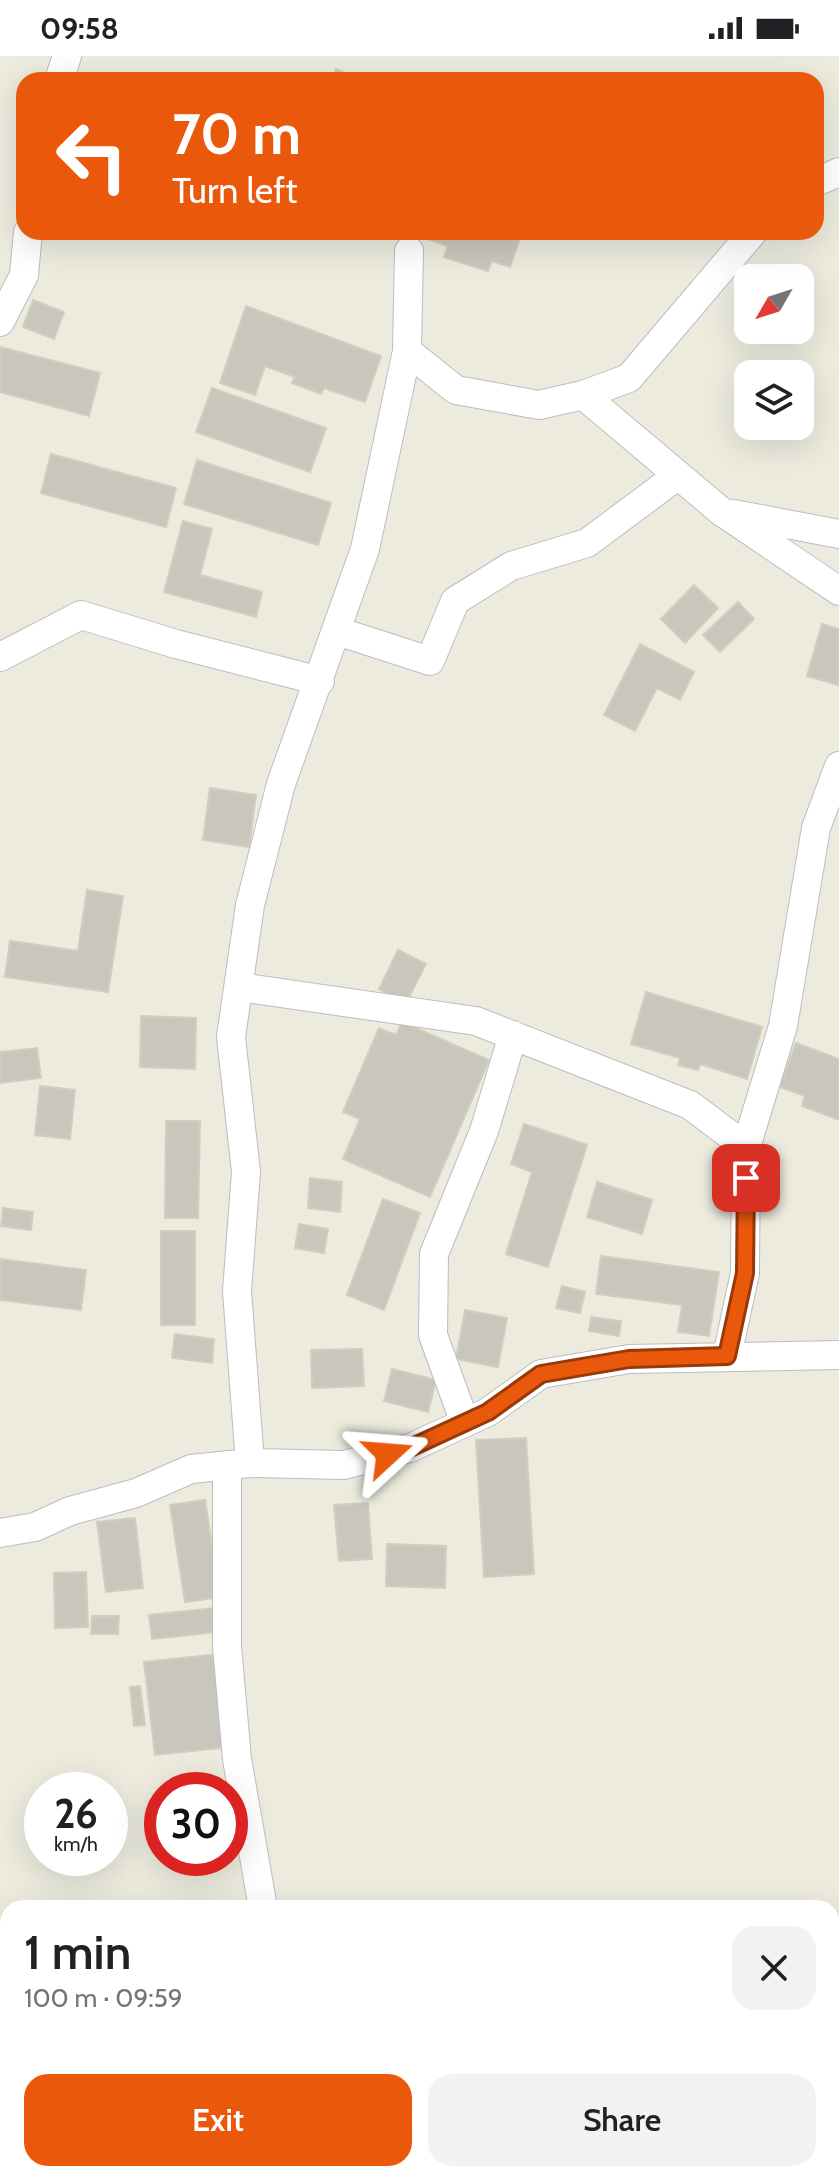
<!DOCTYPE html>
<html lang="en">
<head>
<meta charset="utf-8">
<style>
  body { margin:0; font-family:Cabin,sans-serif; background:#f2f2f2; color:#202124; height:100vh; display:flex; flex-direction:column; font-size:30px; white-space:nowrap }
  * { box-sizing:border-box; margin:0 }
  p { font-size:26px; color:#757577 }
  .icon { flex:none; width:44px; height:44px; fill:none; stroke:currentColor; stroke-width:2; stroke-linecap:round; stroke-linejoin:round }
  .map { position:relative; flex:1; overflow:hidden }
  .side { position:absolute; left:0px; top:1844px; width:840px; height:282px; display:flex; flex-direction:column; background:#fff; border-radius:24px 24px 0 0; box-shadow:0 8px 32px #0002 }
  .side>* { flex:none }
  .guide { position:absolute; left:16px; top:16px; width:808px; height:168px; border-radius:24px; box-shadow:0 8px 32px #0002; background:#ea580c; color:#fff; overflow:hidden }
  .needle { width:52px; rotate:231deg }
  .buttons { position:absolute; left:734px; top:208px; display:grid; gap:16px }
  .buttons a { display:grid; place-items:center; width:80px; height:80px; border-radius:16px; background:#fff; box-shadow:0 8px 32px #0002; font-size:40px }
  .speed { position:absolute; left:24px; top:1716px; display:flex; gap:16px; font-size:40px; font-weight:700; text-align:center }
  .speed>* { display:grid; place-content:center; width:104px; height:104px; border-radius:50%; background:#fff; box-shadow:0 8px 32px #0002; line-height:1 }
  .speed small { font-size:20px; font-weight:400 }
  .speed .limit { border:12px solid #d22; background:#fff; color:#111 }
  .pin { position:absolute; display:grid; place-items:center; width:68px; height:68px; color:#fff; margin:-34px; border-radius:16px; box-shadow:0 4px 12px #0006 }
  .me { position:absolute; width:88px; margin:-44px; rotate:71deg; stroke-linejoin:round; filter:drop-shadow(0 0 6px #0008) }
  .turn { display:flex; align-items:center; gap:28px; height:168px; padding:0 24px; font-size:36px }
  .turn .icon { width:104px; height:104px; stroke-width:2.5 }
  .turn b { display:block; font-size:56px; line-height:68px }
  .round { display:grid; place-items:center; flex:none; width:84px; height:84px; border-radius:24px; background:#f2f2f2 }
  .overview { display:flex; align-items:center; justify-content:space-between; height:136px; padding:0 24px }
  h1 { font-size:48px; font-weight:600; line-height:60px }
  .button { display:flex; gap:16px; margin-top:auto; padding:16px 24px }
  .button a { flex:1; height:92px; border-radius:24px; background:#ea580c; color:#fff; font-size:32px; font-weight:600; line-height:92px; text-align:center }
  .button a+a { background:#f2f2f2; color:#202124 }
  .status { display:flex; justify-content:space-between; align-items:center; height:56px; padding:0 40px; background:#fff; direction:ltr }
  .status svg { height:22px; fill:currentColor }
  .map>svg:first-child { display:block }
</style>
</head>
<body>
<div class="status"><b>09:58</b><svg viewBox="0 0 49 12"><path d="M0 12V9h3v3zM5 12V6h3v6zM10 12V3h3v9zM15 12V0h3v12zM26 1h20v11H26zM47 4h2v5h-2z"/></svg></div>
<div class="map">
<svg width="839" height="2125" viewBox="0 0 839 2125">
  <rect width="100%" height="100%" fill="#ecebde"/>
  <!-- building -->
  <path fill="#c9c7bd" stroke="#d1cebc" stroke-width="2" d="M336 13 360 24H332Z
    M423 176H522L510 211 492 205 488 215 444 201 448 190 422 181Z
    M33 244 64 256 54 283 23 271Z
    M246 250 381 300 365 346 324 332 321 338 292 327 295 321 265 310 255 339 220 327Z
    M0 291 100 317 89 360 0 336Z
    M212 332 326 372 310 416 196 376Z
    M51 398 176 432 166 471 41 437Z
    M197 404 331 447 318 489 184 448Z
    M183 465 212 473 200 519 262 536 256 561 164 536Z
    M694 529 718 552 685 587 661 563Z
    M738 546 754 563 720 596 703 579Z
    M822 568 839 573 838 629 807 620Z
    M640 588 694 616 680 644 657 632 635 675 604 659Z
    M210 732 256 739 249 791 203 784Z
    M87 834 123 840 108 936 5 921 10 885 78 895Z
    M398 894 426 908 406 947 379 933Z
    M646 936 762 971 747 1023 700 1008 698 1014 678 1009 680 1002 631 988Z
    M141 960 196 962 195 1013 140 1011Z
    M402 966 489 1004 430 1141 343 1103 360 1063 343 1056 379 972 396 979Z
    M796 987 839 1003V1064L802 1050 805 1040 780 1031Z
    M37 992 41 1022 0 1027V996Z
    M40 1030 75 1034 70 1083 35 1079Z
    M166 1065H200L198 1162H165Z
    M524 1068 587 1089 548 1211 506 1198 532 1116 511 1108Z
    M310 1122 342 1126 340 1156 308 1152Z
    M597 1126 652 1144 642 1178 587 1161Z
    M383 1143 420 1157 384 1254 347 1239Z
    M3 1152 33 1156 31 1174 1 1170Z
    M299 1168 328 1173 324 1197 295 1192Z
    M161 1175H195V1269H161Z
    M601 1200 719 1216 709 1280 678 1276 682 1249 596 1238Z
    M0 1203 86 1214 81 1254 0 1244Z
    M562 1230 585 1236 580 1257 556 1252Z
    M465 1254 507 1262 498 1311 456 1303Z
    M591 1261 621 1265 619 1280 589 1275Z
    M175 1278 214 1283 212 1307 172 1302Z
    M362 1293 364 1330 312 1332 311 1294Z
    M392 1313 436 1324 428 1356 384 1345Z
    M526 1382 534 1518 484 1521 476 1384Z
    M205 1444 220 1541 185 1546 170 1449Z
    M368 1447 372 1503 339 1505 334 1449Z
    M135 1462 143 1532 106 1536 97 1466Z
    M387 1488 446 1490 445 1532 386 1530Z
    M86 1516 88 1571 55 1572 54 1517Z
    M224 1551 226 1575 152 1583 149 1559Z
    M92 1560H119L118 1578H91Z
    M219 1598 229 1691 155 1699 144 1606Z
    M140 1630 145 1669 134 1670 130 1631Z"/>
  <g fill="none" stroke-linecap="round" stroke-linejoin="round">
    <defs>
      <path id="minor" d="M59 24 67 0
        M816 126 839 116
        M0 266 24 219 28 176
        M407 295 456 334 539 349 583 339 629 322 753 176
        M583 339 722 456 839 535
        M734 458 839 478
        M337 575 430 605 455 545 511 510 587 487 677 420
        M0 601 81 559 176 588 320 625
        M239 931 476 965 690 1049 746 1091
        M727 1300 745 1217 746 1091 783 970 816 772 839 710
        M465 1367 433 1279 434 1198 484 1075 513 979
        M250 1407 237 1235 246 1116 231 981 250 849 281 728 365 493 407 295 409 195
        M227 1409V1590L237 1703 263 1852
        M0 1477 35 1471 70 1455 136 1437 191 1413 250 1407 344 1409 410 1392 488 1356 541 1318 629 1303 839 1299
        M0 1970 8 2013
        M28 2118 29 2125
        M308 2118 309 2125"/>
    </defs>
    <!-- minor casing -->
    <use href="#minor" stroke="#bbbdc4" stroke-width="30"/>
    <!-- minor -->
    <use href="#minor" stroke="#fff" stroke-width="28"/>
  </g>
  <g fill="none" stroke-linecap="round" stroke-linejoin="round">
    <defs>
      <path id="route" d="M388 1398 410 1392 488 1356 541 1318 629 1303 727 1300 745 1217 746 1122"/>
    </defs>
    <!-- route casing -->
    <use href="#route" stroke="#983908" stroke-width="20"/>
    <!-- route -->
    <use href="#route" stroke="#ea580c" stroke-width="14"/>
  </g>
</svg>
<div class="buttons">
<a><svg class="needle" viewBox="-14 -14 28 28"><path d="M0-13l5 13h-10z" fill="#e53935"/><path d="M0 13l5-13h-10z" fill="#757577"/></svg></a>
<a><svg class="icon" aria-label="layers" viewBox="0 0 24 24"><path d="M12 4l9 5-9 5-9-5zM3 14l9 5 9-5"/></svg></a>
</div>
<div class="speed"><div>26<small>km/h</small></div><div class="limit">30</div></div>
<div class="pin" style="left:746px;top:1122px;background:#d93025"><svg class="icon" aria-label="arrive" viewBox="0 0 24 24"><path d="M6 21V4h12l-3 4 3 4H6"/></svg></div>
<svg class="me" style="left:388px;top:1398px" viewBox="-20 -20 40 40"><path d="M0-17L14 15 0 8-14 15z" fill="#ea580c" stroke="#fff" stroke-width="4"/></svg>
<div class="guide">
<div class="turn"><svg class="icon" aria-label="left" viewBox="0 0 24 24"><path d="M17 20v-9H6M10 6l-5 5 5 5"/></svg><div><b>70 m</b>Turn left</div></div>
</div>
<section class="side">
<div class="overview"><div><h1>1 min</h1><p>100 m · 09:59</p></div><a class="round"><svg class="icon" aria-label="close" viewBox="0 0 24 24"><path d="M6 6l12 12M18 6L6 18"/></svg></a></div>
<div class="button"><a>Exit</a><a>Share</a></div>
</section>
</div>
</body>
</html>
